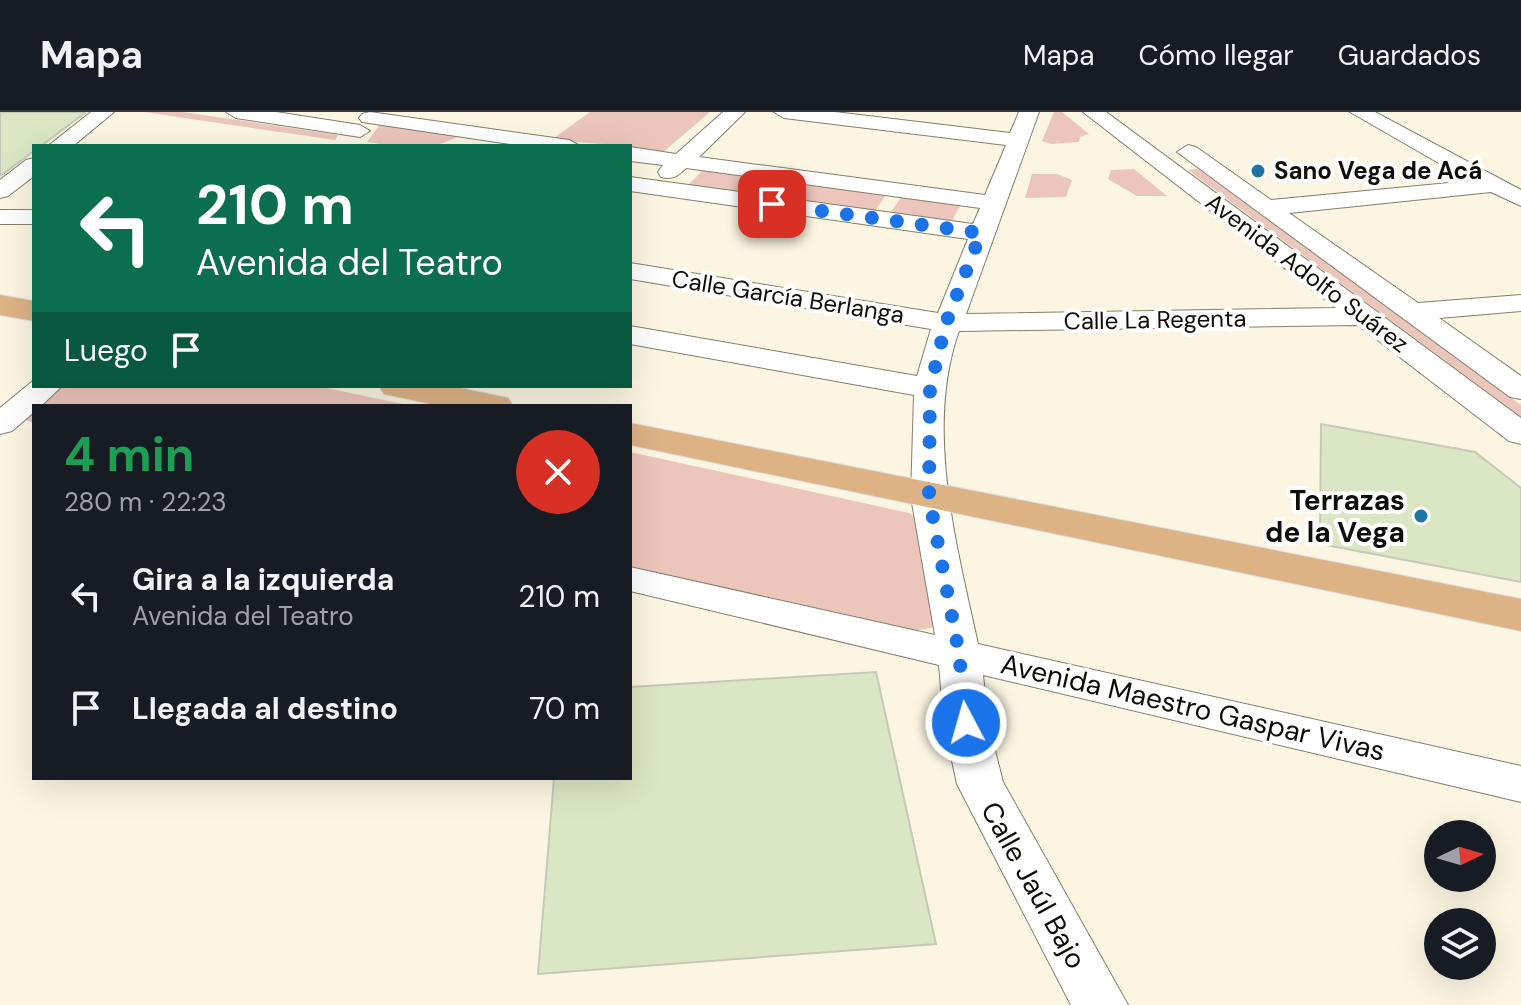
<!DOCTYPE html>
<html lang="es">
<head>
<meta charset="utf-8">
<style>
  body { margin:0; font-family:"DM Sans",sans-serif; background:#20242c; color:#f1f3f6; height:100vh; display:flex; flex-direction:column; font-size:30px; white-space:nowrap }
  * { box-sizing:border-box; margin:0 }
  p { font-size:26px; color:#9ea1a6 }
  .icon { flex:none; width:44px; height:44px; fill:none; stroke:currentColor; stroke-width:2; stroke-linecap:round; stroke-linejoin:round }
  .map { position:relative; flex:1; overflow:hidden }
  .sheet { position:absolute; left:32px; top:292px; width:600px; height:376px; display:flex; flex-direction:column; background:#171b24; border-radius:0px; box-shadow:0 8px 32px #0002 }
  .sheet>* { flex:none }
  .guide { position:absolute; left:32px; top:32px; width:600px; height:244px; border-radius:0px; box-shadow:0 8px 32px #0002; background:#0b6e4f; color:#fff; overflow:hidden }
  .needle { width:52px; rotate:85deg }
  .controls { position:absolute; left:1424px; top:708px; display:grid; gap:16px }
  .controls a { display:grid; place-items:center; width:72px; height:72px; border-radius:50%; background:#171b24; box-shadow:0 8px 32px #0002; font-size:40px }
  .pin { position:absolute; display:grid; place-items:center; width:68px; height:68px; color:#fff; margin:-34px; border-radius:16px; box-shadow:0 4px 12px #0006 }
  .me { position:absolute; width:88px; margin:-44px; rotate:354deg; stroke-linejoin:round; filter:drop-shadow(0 0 6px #0008) }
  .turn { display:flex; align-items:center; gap:28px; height:168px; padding:0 32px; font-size:36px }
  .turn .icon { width:104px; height:104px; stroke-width:2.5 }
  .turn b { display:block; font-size:56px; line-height:68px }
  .then { display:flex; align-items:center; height:76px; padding:0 32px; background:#0003; gap:16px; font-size:30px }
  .round { display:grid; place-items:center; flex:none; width:84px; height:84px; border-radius:42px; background:#20242c }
  .summary { display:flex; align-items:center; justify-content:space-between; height:136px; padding:0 32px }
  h1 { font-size:48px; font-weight:700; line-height:60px; color:#1e9e55 }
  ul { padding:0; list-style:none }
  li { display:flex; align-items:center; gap:24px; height:112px; padding:0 32px }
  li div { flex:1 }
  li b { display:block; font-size:30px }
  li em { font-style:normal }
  header { display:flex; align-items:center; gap:48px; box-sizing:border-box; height:112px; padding:0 40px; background:#171b24; border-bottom:2px solid #363941 }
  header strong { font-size:38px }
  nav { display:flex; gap:44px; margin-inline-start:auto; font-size:28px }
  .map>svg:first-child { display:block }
</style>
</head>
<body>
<header>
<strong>Mapa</strong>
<nav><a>Mapa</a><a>Cómo llegar</a><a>Guardados</a></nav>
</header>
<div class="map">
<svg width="1521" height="893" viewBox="0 0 1521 893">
  <rect width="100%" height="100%" fill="#fbf5e1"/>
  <!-- green -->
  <path fill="#ecc5bb" d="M144 0H183L338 23 335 28Z
    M590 0H710L661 42 630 38V34L551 28Z
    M1054 0H1062L1089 22 1080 25 1079 30 1051 32 1042 29Z
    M381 11 462 22C432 41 401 35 367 30Z
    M706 55 760 63 740 84 685 76Z
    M1134 57 1167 84H1137L1108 67 1111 58Z
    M1198 57 1521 293V305L1188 58Z
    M1032 62H1057L1072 68 1066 85 1025 86Z
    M775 64 888 80 873 102 755 85Z
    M904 81 963 89 950 112 888 104Z
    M59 274H317L412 294H34V311L21 306 23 302Z
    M630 340 909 401 916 405 935 515 908 520 630 454Z"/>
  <!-- building -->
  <path fill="#dbe6c4" stroke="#c4cab7" stroke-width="2" d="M0 0H86L41 34H34V39L0 64Z
    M1321 312 1475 340 1521 376V470L1320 432Z
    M876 560 936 832 538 862 554 666H630V575Z"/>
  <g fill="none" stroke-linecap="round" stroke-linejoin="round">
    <defs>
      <path id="minor" d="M91 0H114L73 34H48Z
        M226 0H276L360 13 370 19 360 25 236 6Z
        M370 0 569 28 580 34H523L362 10 359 6 362 2Z
        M723 0H745L699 45 985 83 1006 33 784 6 774 0H835L1010 21 1019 0H1039L966 202 1336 196 1083 0H1106L1521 306V332L1509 329 1358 213 959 219C924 316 957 435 978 532L1521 654V690L983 563 988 611 1003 670 1128 893H1071L957 672 944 611 939 553 630 479V455L935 523 911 385 914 283 630 232V214L917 264 931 217 630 167V151L938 201 968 127 630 79V65L973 112 980 96 686 56C678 64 673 68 661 65L658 60 663 53 630 49V35L676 42Z
        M1350 0H1375L1521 78V94L1491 80 1289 101 1418 191 1521 183V199L1439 206 1521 264V287L1510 285 1177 40 1188 33 1196 35 1271 88 1470 69Z
        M34 46V64L8 84 0 86V68L26 48Z
        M0 98H34V112H0Z
        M34 268V274H62L41 294H34V300L12 319 0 322V296Z"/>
      <path id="major" d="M0 183 34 189V209L0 203Z
        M379 274H451L508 286 513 294H441L384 282Z
        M630 311 1521 487V519L630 333Z"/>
    </defs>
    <!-- minor casing -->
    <use href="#minor" stroke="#847f6d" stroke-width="2"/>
    <!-- major casing -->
    <use href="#major" stroke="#dddddc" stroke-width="2"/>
    <!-- minor -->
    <use href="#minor" fill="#fff" fill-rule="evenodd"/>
    <!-- major -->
    <use href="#major" fill="#ddb386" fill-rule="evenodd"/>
  </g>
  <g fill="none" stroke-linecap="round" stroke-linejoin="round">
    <!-- route -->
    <path stroke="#1a73e8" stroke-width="14" stroke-dasharray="0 25.2" d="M772 92 981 121 946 211 930 276 929 385 959 541 966 611"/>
  </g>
  <!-- markers -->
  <g fill="#1e74a4" stroke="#fff" stroke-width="3">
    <circle cx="1258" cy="59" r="8"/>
    <circle cx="1421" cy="404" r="8"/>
  </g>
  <g text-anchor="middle" stroke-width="8" stroke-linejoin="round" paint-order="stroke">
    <!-- far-poi labels -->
    <g font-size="24" font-weight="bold" fill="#0e0c06" stroke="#fff" text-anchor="start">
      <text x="1274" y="67">Sano Vega de Acá</text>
    </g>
    <!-- far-street labels -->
    <g font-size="24" fill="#0e0c06" stroke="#fff">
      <text transform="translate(1307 161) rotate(37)" y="8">Avenida Adolfo Suárez</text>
      <text transform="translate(788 185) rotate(9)" y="8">Calle García Berlanga</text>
      <text transform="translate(1155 208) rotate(-1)" y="8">Calle La Regenta</text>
    </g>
    <!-- poi labels -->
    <g font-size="28" font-weight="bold" fill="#0e0c06" stroke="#fff" text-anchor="end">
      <text x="1405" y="398">Terrazas<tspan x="1405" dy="32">de la Vega</tspan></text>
    </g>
    <!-- street labels -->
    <g font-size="28" fill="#0e0c06" stroke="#fff">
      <text transform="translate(1193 595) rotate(13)" y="10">Avenida Maestro Gaspar Vivas</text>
      <text transform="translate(1034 773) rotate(61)" y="10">Calle Jaúl Bajo</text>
    </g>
  </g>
</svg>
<div class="controls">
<a><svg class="needle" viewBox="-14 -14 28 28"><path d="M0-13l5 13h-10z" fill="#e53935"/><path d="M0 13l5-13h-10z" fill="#9ea1a6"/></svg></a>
<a><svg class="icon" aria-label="layers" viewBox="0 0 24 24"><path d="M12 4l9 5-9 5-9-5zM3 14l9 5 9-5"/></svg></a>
</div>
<div class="pin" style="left:772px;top:92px;background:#d93025"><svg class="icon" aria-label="arrive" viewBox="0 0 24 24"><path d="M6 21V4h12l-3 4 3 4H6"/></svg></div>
<svg class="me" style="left:966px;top:611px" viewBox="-20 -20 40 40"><circle r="17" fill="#1a73e8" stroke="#fff" stroke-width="3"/><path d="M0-11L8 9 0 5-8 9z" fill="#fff"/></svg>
<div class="guide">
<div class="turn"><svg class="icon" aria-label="left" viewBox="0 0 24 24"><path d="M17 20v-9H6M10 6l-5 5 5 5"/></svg><div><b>210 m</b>Avenida del Teatro</div></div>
<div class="then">Luego<svg class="icon" aria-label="arrive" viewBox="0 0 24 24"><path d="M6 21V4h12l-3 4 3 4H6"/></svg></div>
</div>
<section class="sheet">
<div class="summary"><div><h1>4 min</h1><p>280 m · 22:23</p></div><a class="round" style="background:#d93025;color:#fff"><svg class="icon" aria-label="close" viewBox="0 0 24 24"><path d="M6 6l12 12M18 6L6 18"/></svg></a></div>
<ul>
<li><svg class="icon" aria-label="left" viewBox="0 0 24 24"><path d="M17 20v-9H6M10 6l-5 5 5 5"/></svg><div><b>Gira a la izquierda</b><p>Avenida del Teatro</p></div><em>210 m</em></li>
<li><svg class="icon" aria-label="arrive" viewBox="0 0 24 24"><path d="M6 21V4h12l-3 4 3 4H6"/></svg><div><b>Llegada al destino</b></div><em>70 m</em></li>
</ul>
</section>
</div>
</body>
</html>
